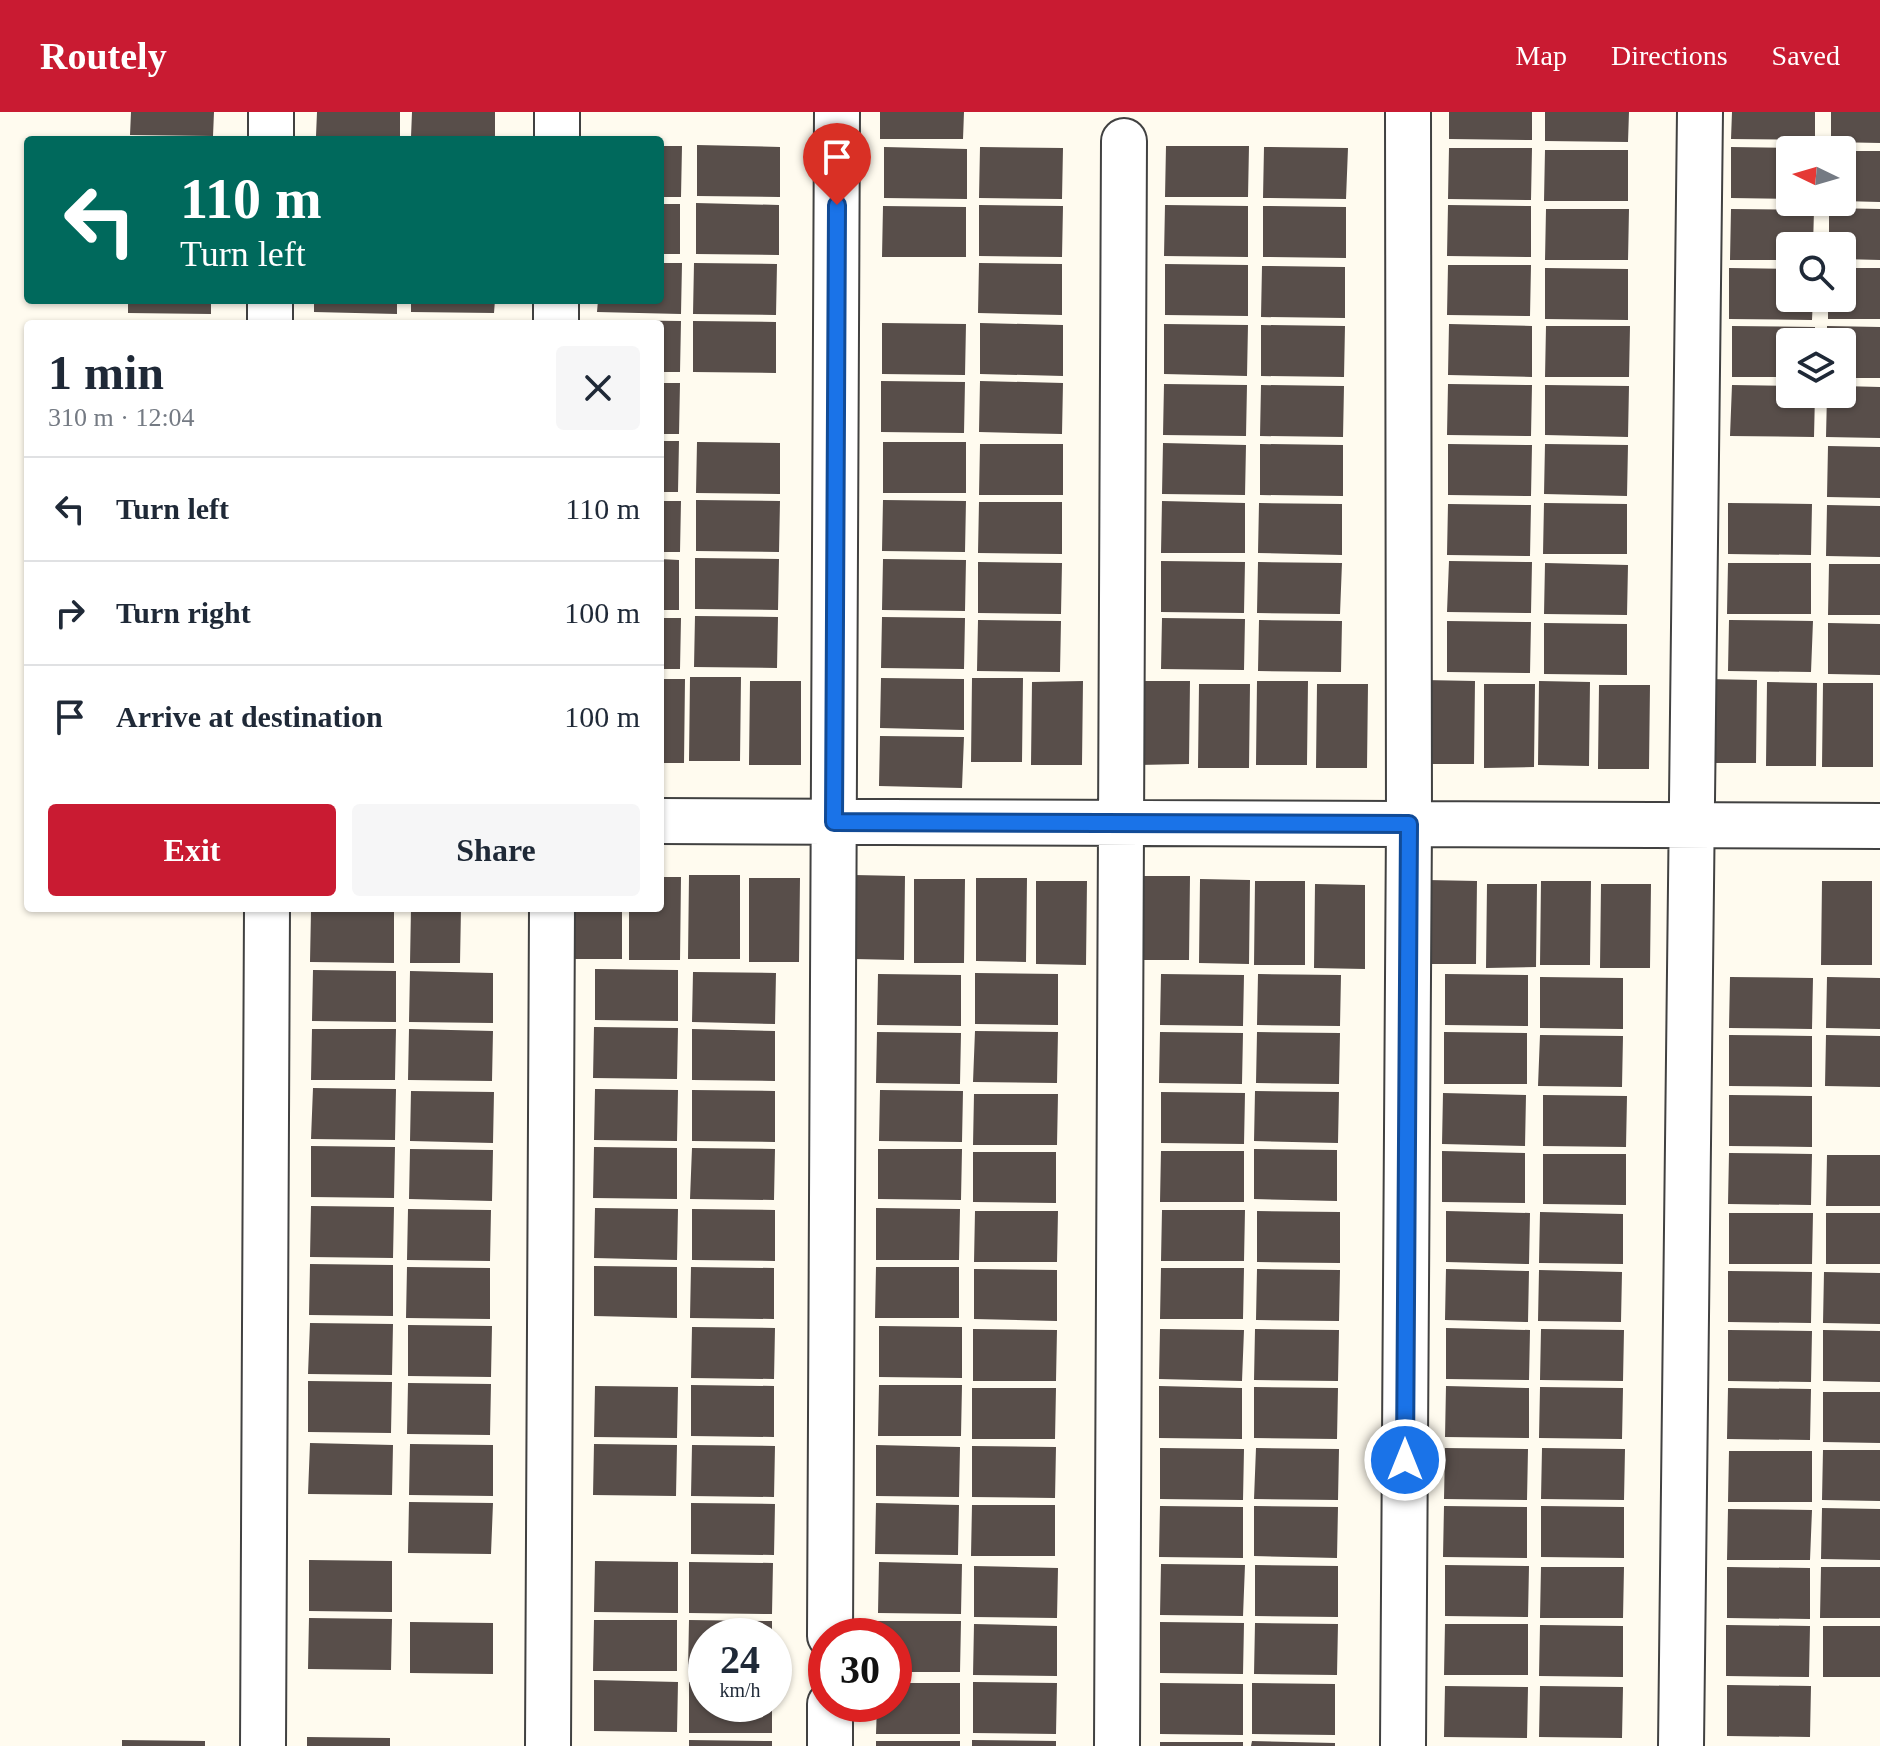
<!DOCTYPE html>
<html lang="en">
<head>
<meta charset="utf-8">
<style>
  body { margin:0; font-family:"Times New Roman",serif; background:#f6f6f7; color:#1f2937; height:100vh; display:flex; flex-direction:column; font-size:30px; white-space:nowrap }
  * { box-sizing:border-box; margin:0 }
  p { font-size:26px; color:#747a83 }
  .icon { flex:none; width:44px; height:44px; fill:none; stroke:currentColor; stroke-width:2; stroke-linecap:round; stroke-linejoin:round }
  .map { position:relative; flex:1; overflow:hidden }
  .drawer { position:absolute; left:24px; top:208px; width:640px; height:592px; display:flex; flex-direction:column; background:#fff; border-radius:8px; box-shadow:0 2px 6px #0004 }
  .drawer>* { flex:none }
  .hud { position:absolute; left:24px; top:24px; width:640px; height:168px; border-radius:8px; box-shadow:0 2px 6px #0004; background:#00695c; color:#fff; overflow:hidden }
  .needle { width:52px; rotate:275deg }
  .controls { position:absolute; left:1776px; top:24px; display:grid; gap:16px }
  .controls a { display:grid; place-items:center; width:80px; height:80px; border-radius:8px; background:#fff; box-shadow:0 2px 6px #0004; font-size:40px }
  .speed { position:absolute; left:688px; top:1506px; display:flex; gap:16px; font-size:40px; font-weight:700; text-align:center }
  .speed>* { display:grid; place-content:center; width:104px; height:104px; border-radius:50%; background:#fff; box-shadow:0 2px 6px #0004; line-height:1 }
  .speed small { font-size:20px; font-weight:400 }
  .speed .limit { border:12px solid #d22; background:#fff; color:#111 }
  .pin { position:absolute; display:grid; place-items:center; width:68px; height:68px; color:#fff; margin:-82px -34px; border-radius:50% 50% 50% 0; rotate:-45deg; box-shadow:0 0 8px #0007 }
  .pin .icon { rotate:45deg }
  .me { position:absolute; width:88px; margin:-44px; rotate:0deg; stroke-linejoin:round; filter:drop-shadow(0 0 6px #0008) }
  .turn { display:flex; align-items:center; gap:28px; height:168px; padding:0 24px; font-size:36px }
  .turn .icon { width:104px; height:104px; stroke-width:2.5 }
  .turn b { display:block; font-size:56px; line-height:68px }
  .round { display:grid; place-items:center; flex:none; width:84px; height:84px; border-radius:8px; background:#f6f6f7 }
  .headline { display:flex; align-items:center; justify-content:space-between; height:136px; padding:0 24px }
  h1 { font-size:48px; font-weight:800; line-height:60px }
  .action { display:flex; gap:16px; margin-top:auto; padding:16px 24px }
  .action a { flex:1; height:92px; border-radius:8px; background:#c91b32; color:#fff; font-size:32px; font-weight:800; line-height:92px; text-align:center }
  .action a+a { background:#f6f6f7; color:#1f2937 }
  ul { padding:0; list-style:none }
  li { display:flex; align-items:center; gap:24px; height:104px; padding:0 24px; border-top:2px solid #e0e1e3 }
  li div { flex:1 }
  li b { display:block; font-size:30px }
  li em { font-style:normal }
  header { display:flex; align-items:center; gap:48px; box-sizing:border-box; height:112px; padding:0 40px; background:#c91b32; color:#fff }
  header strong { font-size:38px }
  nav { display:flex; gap:44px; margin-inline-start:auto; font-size:28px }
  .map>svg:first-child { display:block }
</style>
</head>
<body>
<header>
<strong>Routely</strong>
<nav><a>Map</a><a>Directions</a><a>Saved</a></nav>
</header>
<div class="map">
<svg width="1880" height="1634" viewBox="0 0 1880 1634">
  <rect width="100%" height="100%" fill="#fffbef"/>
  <!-- building -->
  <path fill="#584e4a" d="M131 0H214L213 24 130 23Z
    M317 0H400V25L316 24Z
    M412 0H495V26L411 25Z
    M880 0H964L963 27H880Z
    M1449 0H1532V28L1449 27Z
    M1545 0H1629L1628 30 1545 29Z
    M1732 0H1815V28L1731 27Z
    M1831 0H1880V31L1831 30Z
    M697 33 780 35V85L697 84Z
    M660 34H682L681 85H660Z
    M1166 34H1249L1248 85H1165Z
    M884 35 967 37V87L884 86Z
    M980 35 1063 36 1062 87 979 86Z
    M1264 35 1348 36 1346 87 1263 86Z
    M1731 35 1790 36V87L1731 86Z
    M1449 36H1532L1531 88 1448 87Z
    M1545 38H1628V89H1544Z
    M1842 39H1880V90L1842 89Z
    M696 91 779 93V143L696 142Z
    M660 92H680V142H660Z
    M979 93 1063 94 1062 145 979 144Z
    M1165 93 1248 94V145L1164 144Z
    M1448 93 1531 94V145L1447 144Z
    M883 94 966 95V145H882Z
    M1263 94 1346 95V146L1263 145Z
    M1829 96 1880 97V148L1842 147V134H1829Z
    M1546 97H1629L1628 148H1545Z
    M1731 97 1814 98 1813 134H1790V148H1730Z
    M660 151H682L681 202 597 200 598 188H660Z
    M694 151 777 152 776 203 693 202Z
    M979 151 1062 152V203L978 201Z
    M1165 152 1248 153V204L1165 203Z
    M1448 153H1531L1530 204 1447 203Z
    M1262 154 1345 155V206L1261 205Z
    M1545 156 1628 157V208L1545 207Z
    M1729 156 1790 157V186H1813L1812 208 1729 207Z
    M1842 156H1880V207H1828V186H1842Z
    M128 188H211V202L128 201Z
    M314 188H397V202L314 200Z
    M411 188H495L494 201 411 200Z
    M128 208 211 209V212H128Z
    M597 208 681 209 680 260H660V212H597Z
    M410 209H474V212H410Z
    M693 209 776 210V261L693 260Z
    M882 211 966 212 965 263 882 262Z
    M980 211 1063 213V264L980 262Z
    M1164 212 1248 213 1247 264 1164 262Z
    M1449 212 1532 214V265L1448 263Z
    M1261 213 1345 214 1344 265 1261 264Z
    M1546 214H1630L1629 265H1545Z
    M1732 214 1815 215V230H1790V265H1732Z
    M1827 214 1880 215V266H1842V230H1827Z
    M881 269 965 270 964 321 881 320Z
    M980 269 1063 271 1062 322 979 320Z
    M660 271H680L679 322H660Z
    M1164 272 1247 273 1246 324 1163 323Z
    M1448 272 1532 273 1531 324 1447 323Z
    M1261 273 1344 274 1343 325 1260 324Z
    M1545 273 1629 274 1628 325 1545 323Z
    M1732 273 1790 274V282H1815L1814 325 1730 324Z
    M1842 274 1880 275V326L1826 325 1827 282H1842Z
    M660 329H679L678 380H660Z
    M697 330 780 331V382L696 381Z
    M883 330H966V381H883Z
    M1163 331 1246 333 1245 383 1162 382Z
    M980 332H1063V383H979Z
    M1260 332 1343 333V384L1260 383Z
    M1448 332 1532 333 1531 384 1448 383Z
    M1545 332 1628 333 1627 384 1544 382Z
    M1828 334 1880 335V386L1827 385Z
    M696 388 780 389 779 440 696 439Z
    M883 388 966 389 965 440 882 439Z
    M660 389H681L680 440H660Z
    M1162 389 1245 391V441H1161Z
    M979 390H1062V442L978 441Z
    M1259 391 1342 392V443L1258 441Z
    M1544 391 1627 392V442H1543Z
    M1728 391 1812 392 1811 443 1728 442Z
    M1448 392 1531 393 1530 444 1447 443Z
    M1827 393 1880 394V445L1826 444Z
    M695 446 779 447 778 498 695 497Z
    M660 447 679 448V498H660Z
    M883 447 966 448 965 499 882 498Z
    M1161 449 1245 450 1244 501 1161 500Z
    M1449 449 1532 450 1531 501 1447 500Z
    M978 450 1062 451 1061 502 978 501Z
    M1258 450 1342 451 1340 502 1257 501Z
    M1545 451 1628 453 1627 503 1544 502Z
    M1728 451H1811V502H1727Z
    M1829 452H1880V503H1828Z
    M695 504 778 505 777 556 694 555Z
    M882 505 965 506 964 557 881 556Z
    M660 506H681L680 557H660Z
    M1162 506 1245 507 1244 558 1161 557Z
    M978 508 1061 509 1060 560 977 559Z
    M1259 508 1342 509 1341 560 1258 559Z
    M1729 508 1813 509 1811 560 1728 559Z
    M1447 509 1531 510 1530 561 1447 560Z
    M1544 511 1627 512V563L1544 562Z
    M1828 511 1880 512V563L1828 562Z
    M690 565H741L740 649H689Z
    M881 566 964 567V618L880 616Z
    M972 566H1023L1022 650H971Z
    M660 567H685L684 651H660Z
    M1706 567 1757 568 1756 651H1706Z
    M1424 568 1475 569 1474 652H1424Z
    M750 569H801V653H749Z
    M1083 569 1082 653H1031L1032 570Z
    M1139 569H1190L1189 652 1138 653Z
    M1257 569H1308L1307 653H1256Z
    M1539 569 1590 570 1589 654 1538 653Z
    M1767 570 1817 571 1816 654H1766Z
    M1823 571H1873V655H1822Z
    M1199 572H1250L1249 656H1198Z
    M1317 572H1368L1367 656H1316Z
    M1484 572H1535L1534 655 1484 656Z
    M1599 573H1650L1649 657H1598Z
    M880 624 964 625 962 676 879 674Z
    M689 763H740V847H688Z
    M854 763 905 764 904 848 854 847Z
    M1140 764H1190L1189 848H1139Z
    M660 765H681L680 848H629V796H660Z
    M749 766H800L799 850H749Z
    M976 766H1027L1026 850 976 849Z
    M914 767H965L964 851H914Z
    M1200 767 1250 768 1249 852 1199 851Z
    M1427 768 1477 769 1476 852H1426Z
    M1036 769H1087L1086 853 1036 852Z
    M1255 769H1305V853H1254Z
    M1541 769H1591L1590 853H1540Z
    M1822 769H1872V853H1821Z
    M1315 772 1365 773V857L1314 856Z
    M1487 772H1537L1536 855 1486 856Z
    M1601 772H1651L1650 856H1600Z
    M411 796H461L460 851H410Z
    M572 796H622V847H571Z
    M311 799 394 800V851L310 850Z
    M595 857 678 858V909L595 908Z
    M313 858 396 859V910L312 909Z
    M410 859 493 861V911L409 910Z
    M693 860 776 861 775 912 692 910Z
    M975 861 1058 862V913L975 912Z
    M878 862 961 863V914L877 913Z
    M1161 862 1244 863 1243 914 1160 913Z
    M1258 862 1341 863 1340 914 1257 913Z
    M1445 862 1528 863V914L1445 913Z
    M1540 865 1623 866V917L1540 916Z
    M1730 865 1813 866 1812 917 1729 916Z
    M1827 865 1880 866V917L1826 916Z
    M594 915 678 916 677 967 593 966Z
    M312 917H396L395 968H311Z
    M409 917 493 919 492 969 408 968Z
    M692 917 775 919V969L692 968Z
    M975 919 1058 920 1057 971 973 970Z
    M877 920 961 921 960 972 876 971Z
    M1160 920 1243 921 1242 972 1159 971Z
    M1257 920 1340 921 1339 972 1256 971Z
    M1444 920 1527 921V972H1444Z
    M1540 923 1623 924 1622 975 1538 974Z
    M1729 923 1812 924V975L1729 974Z
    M1826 923 1880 924V975L1825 974Z
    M313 976 396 977 395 1028 311 1027Z
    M595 977 678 978 677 1029 594 1028Z
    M692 978 775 979V1030L692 1029Z
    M880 978 963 979 962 1030 879 1029Z
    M411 979 494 980 493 1031 410 1029Z
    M1255 979 1339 980 1338 1031 1254 1029Z
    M1161 980 1245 981 1244 1032 1161 1031Z
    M1443 981 1526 983 1525 1034 1442 1032Z
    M974 982H1058L1057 1033H973Z
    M1543 983 1627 984 1626 1035 1543 1034Z
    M1729 983 1812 984V1035L1729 1034Z
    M311 1034 395 1035 394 1086 311 1085Z
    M594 1035 677 1036V1087L593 1086Z
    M692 1036 775 1037 774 1088 690 1087Z
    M410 1037 493 1038 492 1089 409 1087Z
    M878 1037H962L961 1088 878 1087Z
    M1254 1037 1337 1038V1089L1254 1087Z
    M1161 1039H1244V1090H1160Z
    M1442 1039 1525 1041V1091L1442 1090Z
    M973 1040H1056V1091L973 1090Z
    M1729 1041 1812 1042 1811 1093 1728 1092Z
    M1543 1042H1626V1093L1543 1092Z
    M1827 1043H1880V1094H1826Z
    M311 1094 394 1095 393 1146 310 1145Z
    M595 1096 678 1097 677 1148 594 1146Z
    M876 1096 960 1097 959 1148H876Z
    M408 1097 491 1098 490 1149 407 1148Z
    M692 1097 775 1098V1149L692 1148Z
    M1162 1098H1245L1244 1149H1161Z
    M975 1099H1058L1057 1150H974Z
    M1257 1099 1340 1100V1151L1257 1150Z
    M1446 1099 1530 1101 1529 1152 1446 1150Z
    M1540 1100 1623 1102V1152L1539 1151Z
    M1729 1101H1813L1812 1152H1729Z
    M1826 1101H1880V1152H1826Z
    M310 1152 393 1153V1204L309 1203Z
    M594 1154 677 1155V1206L594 1204Z
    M407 1155 490 1156V1207L406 1206Z
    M691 1155 774 1156V1207L690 1206Z
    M876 1155H959V1206H875Z
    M1161 1156H1244L1243 1207H1160Z
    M974 1157 1057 1158V1209L974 1207Z
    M1257 1157 1340 1158 1339 1209 1256 1208Z
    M1446 1157 1529 1159 1528 1210 1445 1208Z
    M1539 1158 1622 1160 1621 1210 1538 1209Z
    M1728 1159 1812 1160 1811 1211 1728 1210Z
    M1824 1160 1880 1161V1212L1823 1211Z
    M310 1211 393 1212 392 1263 308 1262Z
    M408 1213 492 1214 491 1265 408 1264Z
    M879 1214 962 1215V1266L879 1265Z
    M692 1215 775 1216 774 1267 691 1266Z
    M1446 1216 1530 1218 1529 1268 1446 1267Z
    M973 1217 1057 1218 1056 1269H973Z
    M1160 1217 1244 1218 1242 1269 1159 1267Z
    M1255 1217 1339 1218 1338 1269 1254 1268Z
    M1541 1217 1624 1218 1623 1269 1540 1268Z
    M1728 1218 1812 1219 1811 1270 1728 1269Z
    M1823 1218 1880 1219V1270L1823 1269Z
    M308 1269 392 1270 391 1321 308 1320Z
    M408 1271 491 1272 490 1323 407 1322Z
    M691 1273 774 1274V1325L691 1324Z
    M879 1273H962L961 1324H878Z
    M595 1274 678 1275 677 1326 594 1325Z
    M1159 1274 1242 1276V1327L1159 1326Z
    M1446 1274 1529 1276V1326L1445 1325Z
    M1254 1275 1338 1276 1337 1327 1254 1326Z
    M1540 1275 1623 1276 1622 1327 1539 1326Z
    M972 1276H1056L1055 1327H972Z
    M1728 1276 1811 1277 1810 1328 1727 1327Z
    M1823 1280H1880V1331L1823 1330Z
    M310 1331 393 1333 392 1383 308 1382Z
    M410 1332 493 1333V1384L409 1383Z
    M594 1332 677 1333 676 1384 593 1383Z
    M692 1333 775 1334 774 1385 691 1384Z
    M876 1333 960 1335 959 1385 876 1384Z
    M972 1334 1056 1335 1055 1386 972 1385Z
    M1160 1336 1244 1337 1243 1388 1160 1387Z
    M1256 1336 1339 1337 1338 1388 1254 1387Z
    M1445 1336 1528 1337 1527 1388 1444 1387Z
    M1542 1336 1625 1337 1624 1388 1541 1387Z
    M1823 1338H1880V1389L1822 1388Z
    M1729 1339H1812V1390H1728Z
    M409 1390 493 1391 491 1442 408 1441Z
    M691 1391 775 1392 774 1443 691 1442Z
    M876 1391 959 1393 958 1443 875 1442Z
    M972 1393H1055V1444H971Z
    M1160 1394 1243 1395V1446L1159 1445Z
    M1254 1394 1338 1395 1337 1446 1254 1444Z
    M1444 1394 1527 1395V1446L1443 1445Z
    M1541 1394 1624 1395V1446L1541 1445Z
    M1822 1396 1880 1397V1448L1821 1447Z
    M1728 1397 1812 1398 1810 1448H1727Z
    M309 1448 392 1449V1500L309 1499Z
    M595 1449 678 1450V1501L594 1500Z
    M689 1450 773 1451 772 1502 689 1501Z
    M879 1450 962 1452 961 1502 878 1501Z
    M1161 1452 1245 1453 1243 1504 1160 1503Z
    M1255 1453 1338 1454V1505L1255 1504Z
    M1445 1453 1529 1454 1528 1505 1445 1504Z
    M974 1454 1058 1456 1057 1506 974 1505Z
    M1541 1455H1624L1623 1506H1540Z
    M1727 1455 1810 1456V1507L1727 1506Z
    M1821 1455H1880V1506H1820Z
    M309 1506 392 1507 391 1558 308 1557Z
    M594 1508H677V1559H593Z
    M689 1508 772 1509V1524H706V1559H688Z
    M878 1509H961L960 1560H894V1524H878Z
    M410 1510 493 1511V1562L410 1561Z
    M1160 1510 1244 1511 1243 1562 1160 1561Z
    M1255 1511 1338 1512 1337 1563 1254 1562Z
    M974 1512 1057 1514V1564L973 1563Z
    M1445 1512H1528V1563H1444Z
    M1540 1513 1623 1514V1565L1539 1564Z
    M1726 1513 1810 1514 1809 1565 1726 1564Z
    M1823 1514H1880V1565H1823Z
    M594 1568 678 1570 677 1620 594 1619Z
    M689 1570H706V1592H772V1621H689Z
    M973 1570 1057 1571 1056 1622 973 1621Z
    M894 1571H960V1622H876L877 1592H894Z
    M1160 1571 1243 1572V1623L1160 1622Z
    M1252 1571 1335 1572V1623L1252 1622Z
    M1727 1573 1811 1574 1810 1625 1727 1624Z
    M1445 1574 1528 1575 1527 1626 1444 1625Z
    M1540 1574 1623 1575 1622 1626 1539 1625Z
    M307 1625 390 1626V1634H307Z
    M122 1628 205 1629V1634H122Z
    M689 1628 772 1629V1634H689Z
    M972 1628 1056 1629V1634H972Z
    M876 1629H960V1634H876Z
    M1252 1629 1335 1631V1634H1251Z
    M1160 1630H1243V1634H1160Z"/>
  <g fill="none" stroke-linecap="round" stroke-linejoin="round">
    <defs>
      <path id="minor" d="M271 28V0
        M557 28V0
        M270 212V188
        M556 212V188
        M660 709 1880 714
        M830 1524 837 0
        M263 1634 267 796
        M548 1634 552 796
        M830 1634V1592
        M1117 1634 1124 29
        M1403 1634 1409 712 1408 0
        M1681 1634 1700 0"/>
    </defs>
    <!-- minor casing -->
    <use href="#minor" stroke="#414141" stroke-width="48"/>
    <!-- minor -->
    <use href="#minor" stroke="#fff" stroke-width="44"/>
  </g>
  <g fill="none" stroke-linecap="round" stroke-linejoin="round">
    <defs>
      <path id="route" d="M837 93 834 710 1409 712 1405 1348"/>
    </defs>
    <!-- route casing -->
    <use href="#route" stroke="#114b97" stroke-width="20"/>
    <!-- route -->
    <use href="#route" stroke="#1a73e8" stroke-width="14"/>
  </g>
</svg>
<div class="controls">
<a><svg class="needle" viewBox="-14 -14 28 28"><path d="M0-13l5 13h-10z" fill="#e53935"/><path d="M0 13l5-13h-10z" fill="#747a83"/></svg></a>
<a><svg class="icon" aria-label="search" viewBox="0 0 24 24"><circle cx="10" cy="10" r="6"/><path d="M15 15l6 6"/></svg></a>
<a><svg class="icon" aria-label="layers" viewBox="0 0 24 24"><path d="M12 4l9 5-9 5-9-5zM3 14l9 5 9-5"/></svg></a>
</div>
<div class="speed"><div>24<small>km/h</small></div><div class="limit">30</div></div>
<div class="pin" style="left:837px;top:93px;background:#d93025"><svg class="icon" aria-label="arrive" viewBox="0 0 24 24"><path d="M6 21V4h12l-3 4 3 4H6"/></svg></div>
<svg class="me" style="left:1405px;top:1348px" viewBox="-20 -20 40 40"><circle r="17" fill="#1a73e8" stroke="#fff" stroke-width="3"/><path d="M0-11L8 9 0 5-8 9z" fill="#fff"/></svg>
<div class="hud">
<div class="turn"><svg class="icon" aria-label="left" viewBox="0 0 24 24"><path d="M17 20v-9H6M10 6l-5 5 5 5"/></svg><div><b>110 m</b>Turn left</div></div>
</div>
<section class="drawer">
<div class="headline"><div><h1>1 min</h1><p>310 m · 12:04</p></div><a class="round"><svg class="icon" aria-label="close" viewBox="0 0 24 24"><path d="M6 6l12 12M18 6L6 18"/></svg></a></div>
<ul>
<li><svg class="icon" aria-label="left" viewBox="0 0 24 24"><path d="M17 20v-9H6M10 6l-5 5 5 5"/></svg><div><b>Turn left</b></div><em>110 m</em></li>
<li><svg class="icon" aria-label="right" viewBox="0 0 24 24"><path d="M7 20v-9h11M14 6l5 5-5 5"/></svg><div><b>Turn right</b></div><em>100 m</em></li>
<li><svg class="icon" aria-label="arrive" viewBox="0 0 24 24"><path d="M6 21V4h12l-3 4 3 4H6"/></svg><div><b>Arrive at destination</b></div><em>100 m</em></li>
</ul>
<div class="action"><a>Exit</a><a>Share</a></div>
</section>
</div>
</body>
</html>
